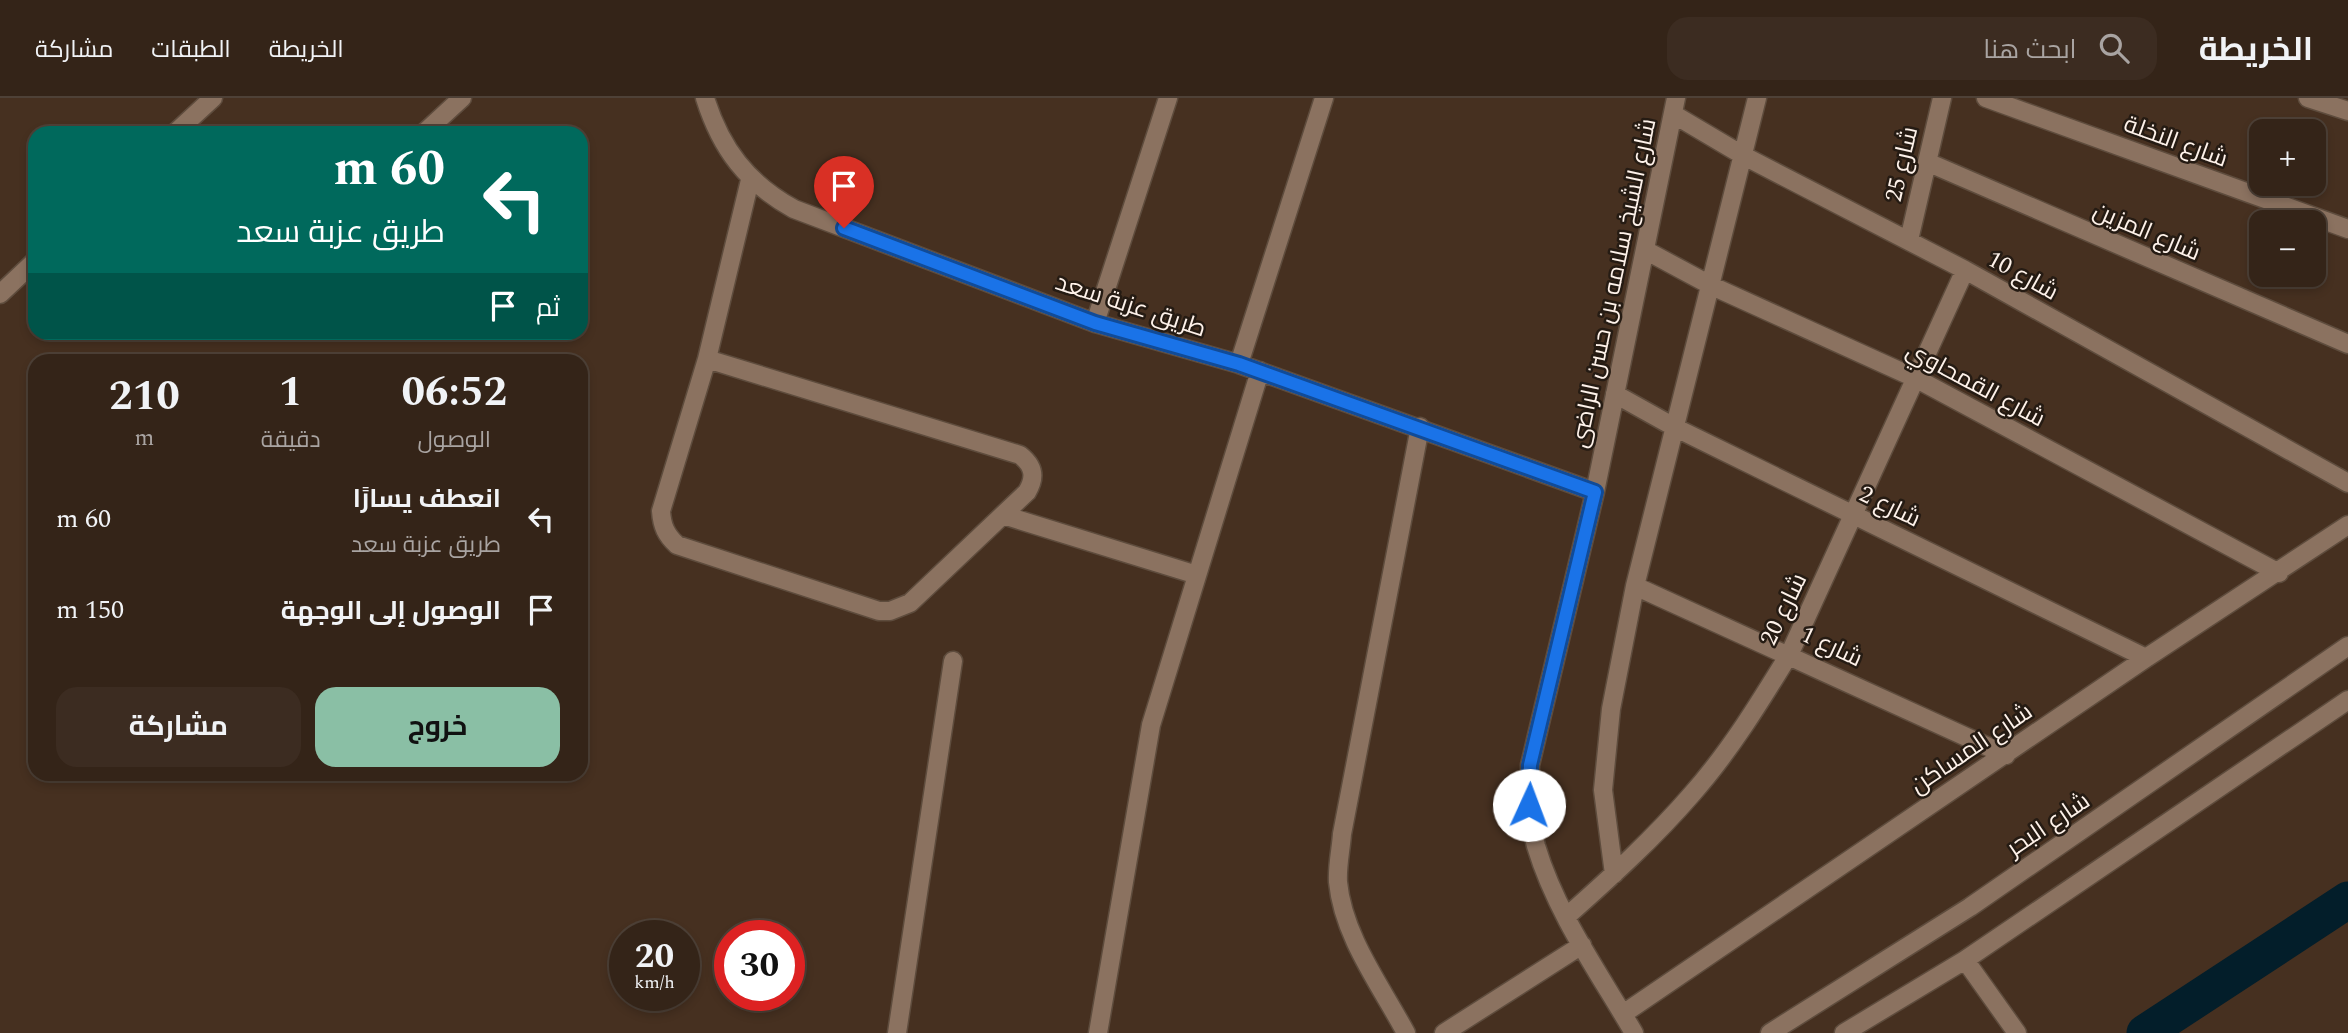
<!DOCTYPE html>
<html lang="ar">
<head>
<meta charset="utf-8">
<style>
  body { margin:0; font-family:Spectral,Cairo,serif; background:#3c2c21; color:#f1f3f6; direction:rtl; height:100vh; display:flex; flex-direction:column; font-size:26px; white-space:nowrap }
  * { box-sizing:border-box; margin:0 }
  p { font-size:23px; color:#a9a4a2 }
  .icon { flex:none; width:38px; height:38px; fill:none; stroke:currentColor; stroke-width:2; stroke-linecap:round; stroke-linejoin:round }
  .map { position:relative; flex:1; overflow:hidden; direction:ltr }
  .drawer { position:absolute; left:28px; top:256px; width:560px; height:427px; display:flex; flex-direction:column; background:#342418; border-radius:21px; box-shadow:0 4px 10px #0003,0 0 0 2px #4e4137; direction:rtl }
  .drawer>* { flex:none }
  .hud { position:absolute; left:28px; top:28px; width:560px; height:214px; border-radius:21px; box-shadow:0 4px 10px #0003,0 0 0 2px #4e4137; direction:rtl; background:#00695c; color:#fff; overflow:hidden }
  .fabs { position:absolute; left:2249px; top:21px; display:grid; gap:14px }
  .fabs a { display:grid; place-items:center; width:77px; height:77px; border-radius:14px; background:#342418; box-shadow:0 4px 10px #0003,0 0 0 2px #4e4137; font-size:35px }
  .speed { position:absolute; left:609px; top:822px; display:flex; gap:14px; font-size:35px; font-weight:700; text-align:center }
  .speed>* { display:grid; place-content:center; width:91px; height:91px; border-radius:50%; background:#342418; box-shadow:0 4px 10px #0003,0 0 0 2px #4e4137; line-height:1 }
  .speed small { font-size:18px; font-weight:400 }
  .speed .limit { border:10px solid #d22; background:#fff; color:#111 }
  .pin { position:absolute; display:grid; place-items:center; width:60px; height:60px; color:#fff; margin:-72px -30px; border-radius:50% 50% 50% 0; rotate:-45deg; box-shadow:0 0 7px #0007 }
  .pin .icon { rotate:45deg }
  .me { position:absolute; width:77px; margin:-38px; rotate:2deg; stroke-linejoin:round; filter:drop-shadow(0 0 5px #0008) }
  .turn { display:flex; align-items:center; gap:24px; height:147px; padding:0 28px; font-size:32px }
  .turn .icon { width:91px; height:91px; stroke-width:2.5 }
  .turn b { display:block; font-size:49px; line-height:60px }
  .then { display:flex; align-items:center; height:66px; padding:0 28px; background:#0003; gap:14px; font-size:26px }
  .eta { display:flex; justify-content:space-evenly; align-items:center; height:119px; text-align:center }
  .eta b { font-size:42px; font-weight:700; line-height:49px }
  .action { display:flex; gap:14px; margin-top:auto; padding:14px 28px }
  .action a { flex:1; height:80px; border-radius:21px; background:#8abfa5; color:#111; font-size:28px; font-weight:700; line-height:80px; text-align:center }
  .action a+a { background:#3c2c21; color:#f1f3f6 }
  ul { padding:0; list-style:none }
  li { display:flex; align-items:center; gap:21px; height:91px; padding:0 28px }
  li div { flex:1 }
  li b { display:block; font-size:26px }
  li em { font-style:normal }
  header { display:flex; align-items:center; gap:42px; box-sizing:border-box; height:98px; padding:0 35px; background:#342418; border-bottom:2px solid #4e4137 }
  header strong { font-size:33px }
  nav { display:flex; gap:38px; margin-inline-start:auto; font-size:24px }
  .search { width:490px; height:63px; background:#3c2c21; display:flex; align-items:center; gap:18px; box-sizing:border-box; padding:0 24px; border-radius:21px; color:#a9a4a2; font-size:26px }
  .map>svg:first-child { display:block }
</style>
</head>
<body>
<header>
<strong>الخريطة</strong>
<div class="search"><svg class="icon" aria-label="search" viewBox="0 0 24 24"><circle cx="10" cy="10" r="6"/><path d="M15 15l6 6"/></svg>ابحث هنا</div>
<nav><a>الخريطة</a><a>الطبقات</a><a>مشاركة</a></nav>
</header>
<div class="map">
<svg width="2348" height="935" viewBox="0 0 2348 935">
  <rect width="100%" height="100%" fill="#463020"/>
  <g fill="none" stroke-linecap="round" stroke-linejoin="round">
    <!-- canal -->
    <path stroke="#031e2a" stroke-width="37" d="M2145 935 2348 802"/>
    <defs>
      <path id="minor" d="M705 0C721 51 747 85 794 111L1095 225 1239 266 1595 394
        M1986 0 2348 131
        M2308 0 2348 13
        M1673 16 1744 58 1965 172 2348 385
        M175 35 213 0
        M424 35 462 0
        M1927 64 2348 246
        M1909 142 1942 0
        M1645 152 1712 188 1915 280 2279 475
        M0 196 35 163
        M1095 225 1168 0
        M707 261 1020 357C1034 368 1036 379 1027 394L910 505 890 513H879L677 447C666 437 662 428 661 413L707 261 750 82
        M1239 266 1324 0
        M1615 296 1676 330 2146 560
        M1003 417 1197 477
        M1635 488 2006 657
        M1614 776 1603 692 1611 611 1635 488 1757 0
        M1566 819C1610 780 1654 740 1692 696 1730 653 1760 604 1790 555L1965 172
        M1965 862 2017 935
        M1623 916 2146 560 2348 427
        M897 935 953 563
        M1098 935 1151 627 1260 273
        M1406 935C1381 888 1343 838 1338 784 1337 768 1341 751 1342 736L1420 329
        M1444 935 1582 847
        M1634 935C1599 875 1556 815 1536 748 1529 721 1530 694 1530 667L1595 394 1676 0
        M1770 935 1970 809 2348 548
        M1844 935 1965 862 2348 602"/>
    </defs>
    <!-- minor casing -->
    <use href="#minor" stroke="#5e4c3d" stroke-width="21"/>
    <!-- minor -->
    <use href="#minor" stroke="#8b7260" stroke-width="18"/>
  </g>
  <g fill="none" stroke-linecap="round" stroke-linejoin="round">
    <defs>
      <path id="route" d="M844 130 1095 225 1239 266 1595 394 1530 667 1529 707"/>
    </defs>
    <!-- route casing -->
    <use href="#route" stroke="#114b97" stroke-width="18"/>
    <!-- route -->
    <use href="#route" stroke="#1a73e8" stroke-width="12"/>
  </g>
  <g text-anchor="middle" stroke-width="5" stroke-linejoin="round" paint-order="stroke">
    <!-- street labels -->
    <g font-size="24" fill="#fef2ea" stroke="#251b13">
      <text transform="translate(2176 43) rotate(20)" y="8">شارع النخلة</text>
      <text transform="translate(1901 66) rotate(-77)" y="8">شارع 25</text>
      <text transform="translate(2147 133) rotate(23)" y="8">شارع المزين</text>
      <text transform="translate(2023 177) rotate(29)" y="8">شارع 10</text>
      <text transform="translate(1613 185) rotate(-78)" y="8">شارع الشيخ سلامه بن حسن الراضى</text>
      <text transform="translate(1131 207) rotate(18)" y="8">طريق عزبة سعد</text>
      <text transform="translate(1976 286) rotate(28)" y="8">شارع القمحاوي</text>
      <text transform="translate(1890 408) rotate(26)" y="8">شارع 2</text>
      <text transform="translate(1783 511) rotate(-64)" y="8">شارع 20</text>
      <text transform="translate(1832 548) rotate(25)" y="8">شارع 1</text>
      <text transform="translate(1971 650) rotate(-34)" y="8">شارع المساكن</text>
      <text transform="translate(2048 726) rotate(-34)" y="8">شارع البحر</text>
    </g>
  </g>
</svg>
<div class="fabs">
<a>+</a>
<a>−</a>
</div>
<div class="speed"><div>20<small>km/h</small></div><div class="limit">30</div></div>
<div class="pin" style="left:844px;top:130px;background:#d93025"><svg class="icon" aria-label="arrive" viewBox="0 0 24 24"><path d="M6 21V4h12l-3 4 3 4H6"/></svg></div>
<svg class="me" style="left:1529px;top:707px" viewBox="-20 -20 40 40"><circle r="19" fill="#fff"/><path d="M0-13L10 11 0 6-10 11z" fill="#1a73e8"/></svg>
<div class="hud">
<div class="turn"><svg class="icon" aria-label="left" viewBox="0 0 24 24"><path d="M17 20v-9H6M10 6l-5 5 5 5"/></svg><div><b>60 m</b>طريق عزبة سعد</div></div>
<div class="then">ثم<svg class="icon" aria-label="arrive" viewBox="0 0 24 24"><path d="M6 21V4h12l-3 4 3 4H6"/></svg></div>
</div>
<section class="drawer">
<div class="eta">
<div><b>06:52</b><p>الوصول</p></div>
<div><b>1</b><p>دقيقة</p></div>
<div><b>210</b><p>m</p></div>
</div>
<ul>
<li><svg class="icon" aria-label="left" viewBox="0 0 24 24"><path d="M17 20v-9H6M10 6l-5 5 5 5"/></svg><div><b>انعطف يسارًا</b><p>طريق عزبة سعد</p></div><em>60 m</em></li>
<li><svg class="icon" aria-label="arrive" viewBox="0 0 24 24"><path d="M6 21V4h12l-3 4 3 4H6"/></svg><div><b>الوصول إلى الوجهة</b></div><em>150 m</em></li>
</ul>
<div class="action"><a>خروج</a><a>مشاركة</a></div>
</section>
</div>
</body>
</html>
